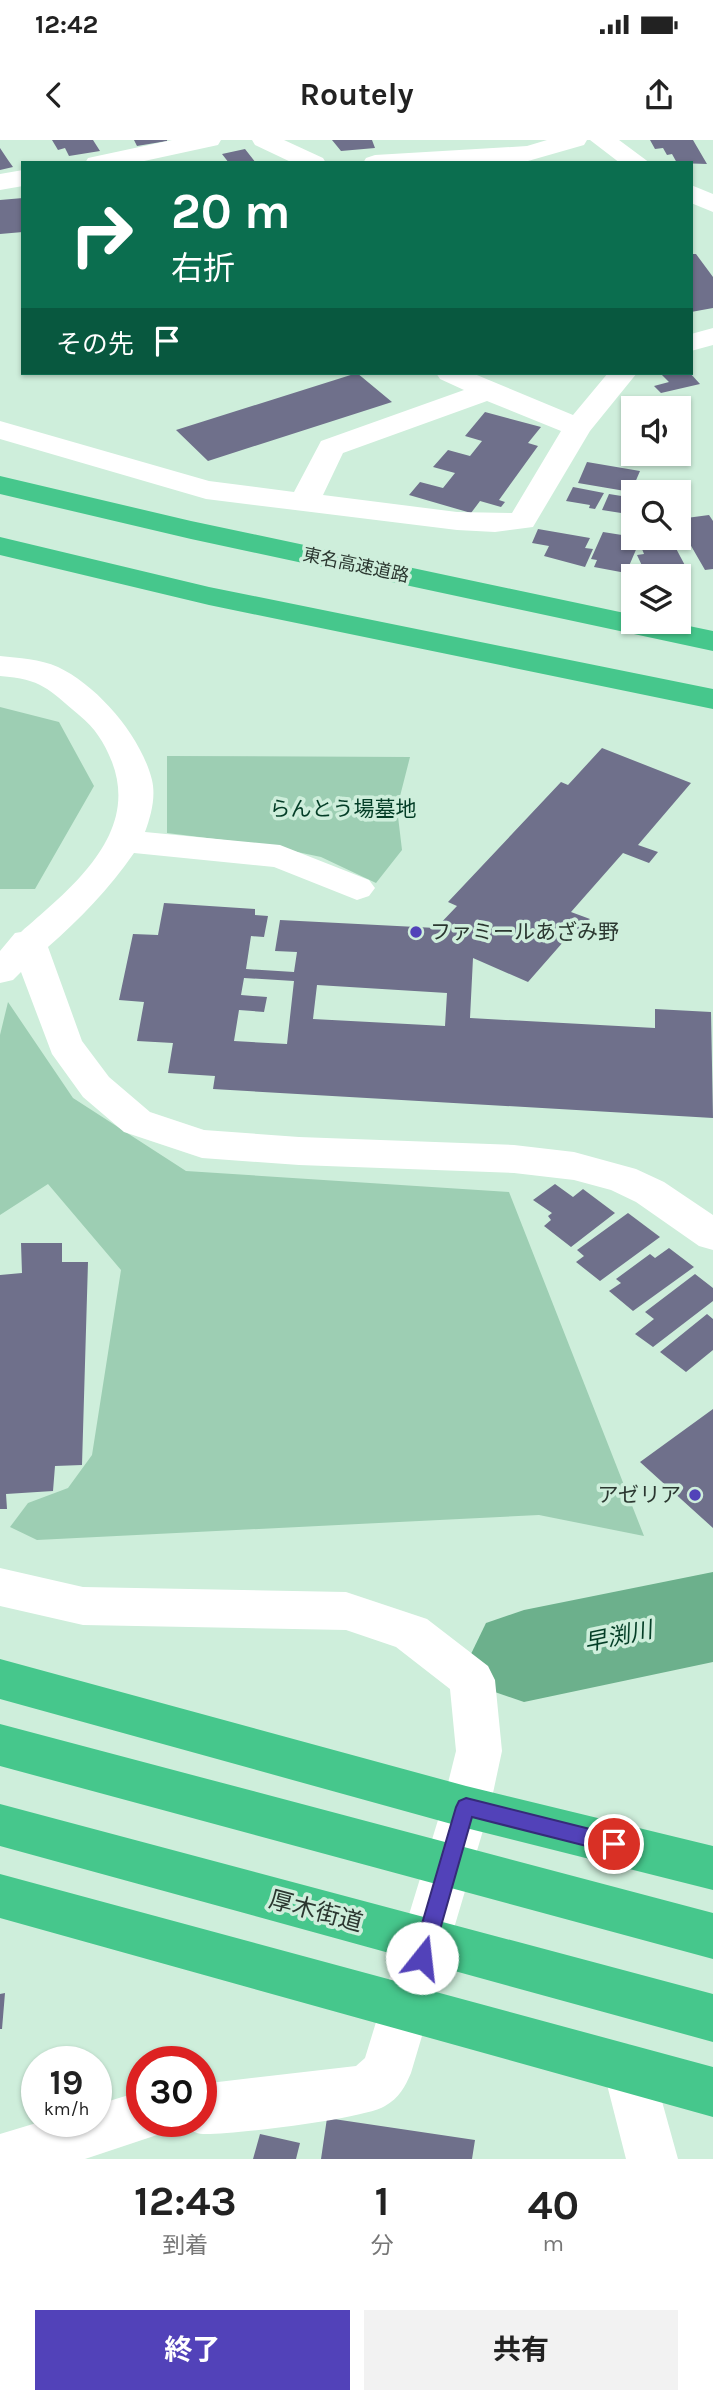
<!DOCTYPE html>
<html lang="ja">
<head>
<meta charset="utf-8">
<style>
  body { margin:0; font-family:Karla,"Noto Sans JP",sans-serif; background:#f2f2f2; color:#222; height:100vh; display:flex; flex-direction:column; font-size:26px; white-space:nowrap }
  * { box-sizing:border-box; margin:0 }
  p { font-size:23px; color:#767676 }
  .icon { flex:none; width:38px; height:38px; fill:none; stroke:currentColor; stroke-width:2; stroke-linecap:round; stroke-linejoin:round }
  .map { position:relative; height:2019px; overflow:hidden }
  .drawer { display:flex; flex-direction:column; background:#fff; flex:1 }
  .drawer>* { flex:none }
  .hud { position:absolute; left:21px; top:21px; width:672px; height:214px; border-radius:0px; box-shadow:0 2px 5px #0004; background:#0b6e4f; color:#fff; overflow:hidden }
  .fabs { position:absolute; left:621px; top:256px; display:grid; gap:14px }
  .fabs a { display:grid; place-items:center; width:70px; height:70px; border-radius:0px; background:#fff; box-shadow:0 2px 5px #0004; font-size:35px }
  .speed { position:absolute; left:21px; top:1906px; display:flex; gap:14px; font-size:35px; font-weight:700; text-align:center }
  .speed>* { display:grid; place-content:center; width:91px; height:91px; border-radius:50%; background:#fff; box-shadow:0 2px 5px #0004; line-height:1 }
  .speed small { font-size:18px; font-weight:400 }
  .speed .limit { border:10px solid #d22; background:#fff; color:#111 }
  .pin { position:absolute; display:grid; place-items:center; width:60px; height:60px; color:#fff; margin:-30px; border:4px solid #fff; border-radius:50%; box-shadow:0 2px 7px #0007 }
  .me { position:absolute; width:77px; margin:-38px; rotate:16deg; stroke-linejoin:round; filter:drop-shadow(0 0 5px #0008) }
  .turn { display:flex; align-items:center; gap:24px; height:147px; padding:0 35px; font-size:32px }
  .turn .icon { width:91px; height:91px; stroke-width:2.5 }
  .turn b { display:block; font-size:49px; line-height:60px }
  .then { display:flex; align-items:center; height:66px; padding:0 35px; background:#0003; gap:14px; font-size:26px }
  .eta { display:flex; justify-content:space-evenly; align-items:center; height:119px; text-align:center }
  .eta b { font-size:42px; font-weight:700; line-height:49px }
  .cta { display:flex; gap:14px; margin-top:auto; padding:14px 35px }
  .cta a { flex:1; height:80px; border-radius:0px; background:#5242b9; color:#fff; font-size:28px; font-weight:700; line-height:80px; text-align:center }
  .cta a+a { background:#f2f2f2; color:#222 }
  .status { display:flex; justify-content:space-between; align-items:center; height:49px; padding:0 35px; background:#fff; direction:ltr }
  .status svg { height:19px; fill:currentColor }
  header { display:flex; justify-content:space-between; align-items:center; height:91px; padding:0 35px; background:#fff; font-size:32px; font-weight:700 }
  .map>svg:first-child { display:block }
</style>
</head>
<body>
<div class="status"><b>12:42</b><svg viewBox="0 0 49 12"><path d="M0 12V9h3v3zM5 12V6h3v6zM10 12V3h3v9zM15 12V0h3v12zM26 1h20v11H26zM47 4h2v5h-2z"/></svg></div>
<header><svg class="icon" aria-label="back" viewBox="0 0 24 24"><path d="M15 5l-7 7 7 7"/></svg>Routely<svg class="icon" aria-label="share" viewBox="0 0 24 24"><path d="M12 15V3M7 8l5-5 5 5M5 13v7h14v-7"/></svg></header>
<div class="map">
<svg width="713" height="2019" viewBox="0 0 713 2019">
  <rect width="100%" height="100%" fill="#ceeedb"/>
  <!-- green -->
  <path fill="#9dceb3" d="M0 567 59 582 94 646 35 749H0Z
    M167 616 410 617 397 668 402 710 376 743 321 717 264 705 167 693Z
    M8 862 73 958 186 1031 509 1052 644 1396 539 1375 37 1400 10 1387 28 1363 68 1348 92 1315 121 1130 48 1044 0 1075V895Z"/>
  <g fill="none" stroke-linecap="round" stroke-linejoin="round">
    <!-- river -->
    <path fill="#6cb08c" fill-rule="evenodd" d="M713 1432V1522L524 1562 486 1549 470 1516 486 1483 524 1470Z"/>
  </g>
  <!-- building -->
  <path fill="#6f708b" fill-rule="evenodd" d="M52 0H93L100 11 69 16 65 8 58 10Z
    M134 0H167V1L137 6Z
    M332 0H372L375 8 341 11Z
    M650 0H693L707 24 677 23 672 14 667 15 663 8 655 9Z
    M0 8 8 20 13 27 0 30Z
    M245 9 256 23H229L222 14Z
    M23 58V92L0 94V60Z
    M691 114H696L713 137V168L691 172Z
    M357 233 392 262 208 321 176 290Z
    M660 233H690L700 244 661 253 654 246 669 242Z
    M485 272 541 287 528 303 538 306 499 360 505 362 501 367 480 361 471 373 409 355 420 342 443 348 455 333 433 327 448 310 470 316 482 301 465 296Z
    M587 322 640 331 631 352 578 343Z
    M573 347 604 353 595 369 589 368 590 365 566 361Z
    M609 354 634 358V375L602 370Z
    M709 375 713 381V429L705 430 679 385V379Z
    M538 389 590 398 585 408 593 409 585 427 544 416 549 406 532 403Z
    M603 392 641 398 626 433 594 427 597 420 591 419Z
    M671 399 689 433 663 436 654 434 652 430H644L637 415 644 414 640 404Z
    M602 608 691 643 638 705 658 712 649 723 623 713 571 772 590 779 580 790 562 782 551 794 564 801 528 842 473 818 470 878 655 888V869L711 872 713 978 213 949 215 936 168 933 173 903 137 901 144 862 119 860 133 794 158 795 164 763 255 769V775L268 776 264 797 251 796 246 829 294 832 297 812 275 811 280 780 436 788 457 766 448 762 561 642 568 645ZM244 838 294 841 287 904 234 901 239 870 264 872 267 857 241 855ZM317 845 447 853 445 886 313 879Z
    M555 1044 573 1057 583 1049 615 1073 571 1107 544 1086 551 1080 548 1076 552 1073 533 1060Z
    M628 1073 660 1097 600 1141 576 1122 584 1116 577 1110Z
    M21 1103H62V1122H88L82 1325 55 1326 53 1351 6 1354 7 1369H0V1135L22 1133Z
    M669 1108 694 1127 633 1171 609 1151 621 1143 616 1139 650 1114 655 1118Z
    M695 1134 713 1148V1161L653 1207 635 1194 654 1179 645 1172Z
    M707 1174 713 1179V1210L686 1232 660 1212Z
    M713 1269V1388L640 1322Z
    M5 1853 2 1889H0V1854Z
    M327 1978 475 2000 472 2019H321Z
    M260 1994 300 2003 296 2019H253Z"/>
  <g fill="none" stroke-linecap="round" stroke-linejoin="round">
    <!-- minor -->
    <path fill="#fff" fill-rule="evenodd" d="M172 0H221L218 5 135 23H85L88 18Z
      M252 0H284L323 18 326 23H293L255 5Z
      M547 0H587L584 5 528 21 363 23 366 18 375 15 527 6Z
      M590 0H619L650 23H620Z
      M23 30V46L0 50V34Z
      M691 45 713 54V72L691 63Z
      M713 188V205L691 211V194Z
      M436 233H472L573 275 608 233H637L590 291 533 387 495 392 457 390 206 359 0 299V281L209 341 294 352 321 301 464 250 440 239ZM487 261 561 291 512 373 457 372 323 355 343 313Z
      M0 516C19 518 40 519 58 527 98 546 141 596 152 640 156 657 151 676 145 692L280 705 369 740 375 748 369 756 357 760 274 727 134 713C109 749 80 779 48 807L82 901 109 937 150 972 204 990 299 997 514 1005 574 1012 636 1029 664 1042 713 1075V1110L699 1106 636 1062 611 1050 574 1040 514 1033 299 1025 202 1018 124 992 83 957 52 914 21 832 13 840 0 843V811L15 793 21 792C70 749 140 695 112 622 104 602 95 588 79 575 48 549 42 539 0 536Z
      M0 1428 83 1447 346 1452 427 1479 488 1526 495 1540 502 1611 490 1667 411 1933C405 1947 399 1958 385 1966 364 1979 232 1995 203 1994 196 1994 189 1989 183 1987L180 1981H201V1944L356 1926 365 1918 442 1667 456 1611 450 1549 396 1507 346 1490 83 1485 0 1466Z
      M628 1904 646 1912 653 1929 678 2019H626L603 1929 610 1912Z
      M142 1951V1981H166L160 1994 85 2019H0V1994L43 1981H96V1965Z"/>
    <!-- highway -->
    <path fill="#46c78c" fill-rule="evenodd" d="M0 336 191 381 634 475V481H665L713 491V511L191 399 0 354Z
      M0 397 209 447 713 549V569L209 465 0 415Z
      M0 1519 466 1646 713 1706V1750L466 1688 0 1559Z
      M0 1584 713 1773V1819L0 1626Z
      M0 1664 713 1854V1902L0 1706Z
      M0 1734 713 1927V1977L0 1778Z"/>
  </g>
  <!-- route -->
  <path fill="#5242b9" stroke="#352b78" stroke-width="2" d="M466 1658 614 1695 621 1697 624 1704 621 1710 614 1713 472 1677 432 1818 429 1825 422 1828 415 1825 412 1818 456 1667 459 1661Z"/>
  <!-- markers -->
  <g fill="#5242b9" stroke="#ceeedb" stroke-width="2.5">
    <circle cx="416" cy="792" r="7"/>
    <circle cx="695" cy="1355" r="7"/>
  </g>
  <g text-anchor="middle" stroke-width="7" stroke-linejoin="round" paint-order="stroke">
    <!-- far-street labels -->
    <g font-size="18" fill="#2b3730" stroke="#ceeedb">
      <text transform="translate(356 425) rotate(12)" y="6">東名高速道路</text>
    </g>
    <!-- park labels -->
    <g font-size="21" fill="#033d26" stroke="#ceeedb">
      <text x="343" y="676">らんとう場墓地</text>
    </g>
    <!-- poi labels -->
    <g font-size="21" fill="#2b3730" stroke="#ceeedb" text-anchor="start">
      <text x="430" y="799">ファミールあざみ野</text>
      <text x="681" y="1362" text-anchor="end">アゼリア</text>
    </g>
    <!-- water labels -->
    <g font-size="23" font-style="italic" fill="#043e26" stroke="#ceeedb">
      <text transform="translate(618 1496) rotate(-12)" y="8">早渕川</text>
    </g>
    <!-- near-street labels -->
    <g font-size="24" fill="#2b3730" stroke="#ceeedb">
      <text transform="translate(316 1771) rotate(15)" y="8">厚木街道</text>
    </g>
  </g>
</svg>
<div class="fabs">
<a><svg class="icon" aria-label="sound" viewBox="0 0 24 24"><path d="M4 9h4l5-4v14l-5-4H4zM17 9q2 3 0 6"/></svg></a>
<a><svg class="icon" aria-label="search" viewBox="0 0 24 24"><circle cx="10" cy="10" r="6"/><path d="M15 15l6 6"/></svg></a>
<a><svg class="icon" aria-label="layers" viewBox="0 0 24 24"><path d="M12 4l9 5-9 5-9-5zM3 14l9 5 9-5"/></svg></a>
</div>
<div class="speed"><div>19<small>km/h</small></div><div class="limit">30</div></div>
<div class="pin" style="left:614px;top:1704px;background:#d93025"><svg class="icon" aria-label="arrive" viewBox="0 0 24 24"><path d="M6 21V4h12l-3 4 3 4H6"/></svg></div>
<svg class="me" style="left:422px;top:1818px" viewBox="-20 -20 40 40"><circle r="19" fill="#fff"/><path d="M0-13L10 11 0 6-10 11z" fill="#5242b9"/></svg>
<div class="hud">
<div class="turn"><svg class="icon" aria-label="right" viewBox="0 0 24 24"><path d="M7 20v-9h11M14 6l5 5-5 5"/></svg><div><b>20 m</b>右折</div></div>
<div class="then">その先<svg class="icon" aria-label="arrive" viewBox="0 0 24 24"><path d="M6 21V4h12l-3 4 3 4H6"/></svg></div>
</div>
</div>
<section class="drawer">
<div class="eta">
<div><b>12:43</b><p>到着</p></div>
<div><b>1</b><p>分</p></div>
<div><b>40</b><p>m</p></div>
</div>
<div class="cta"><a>終了</a><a>共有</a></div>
</section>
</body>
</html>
